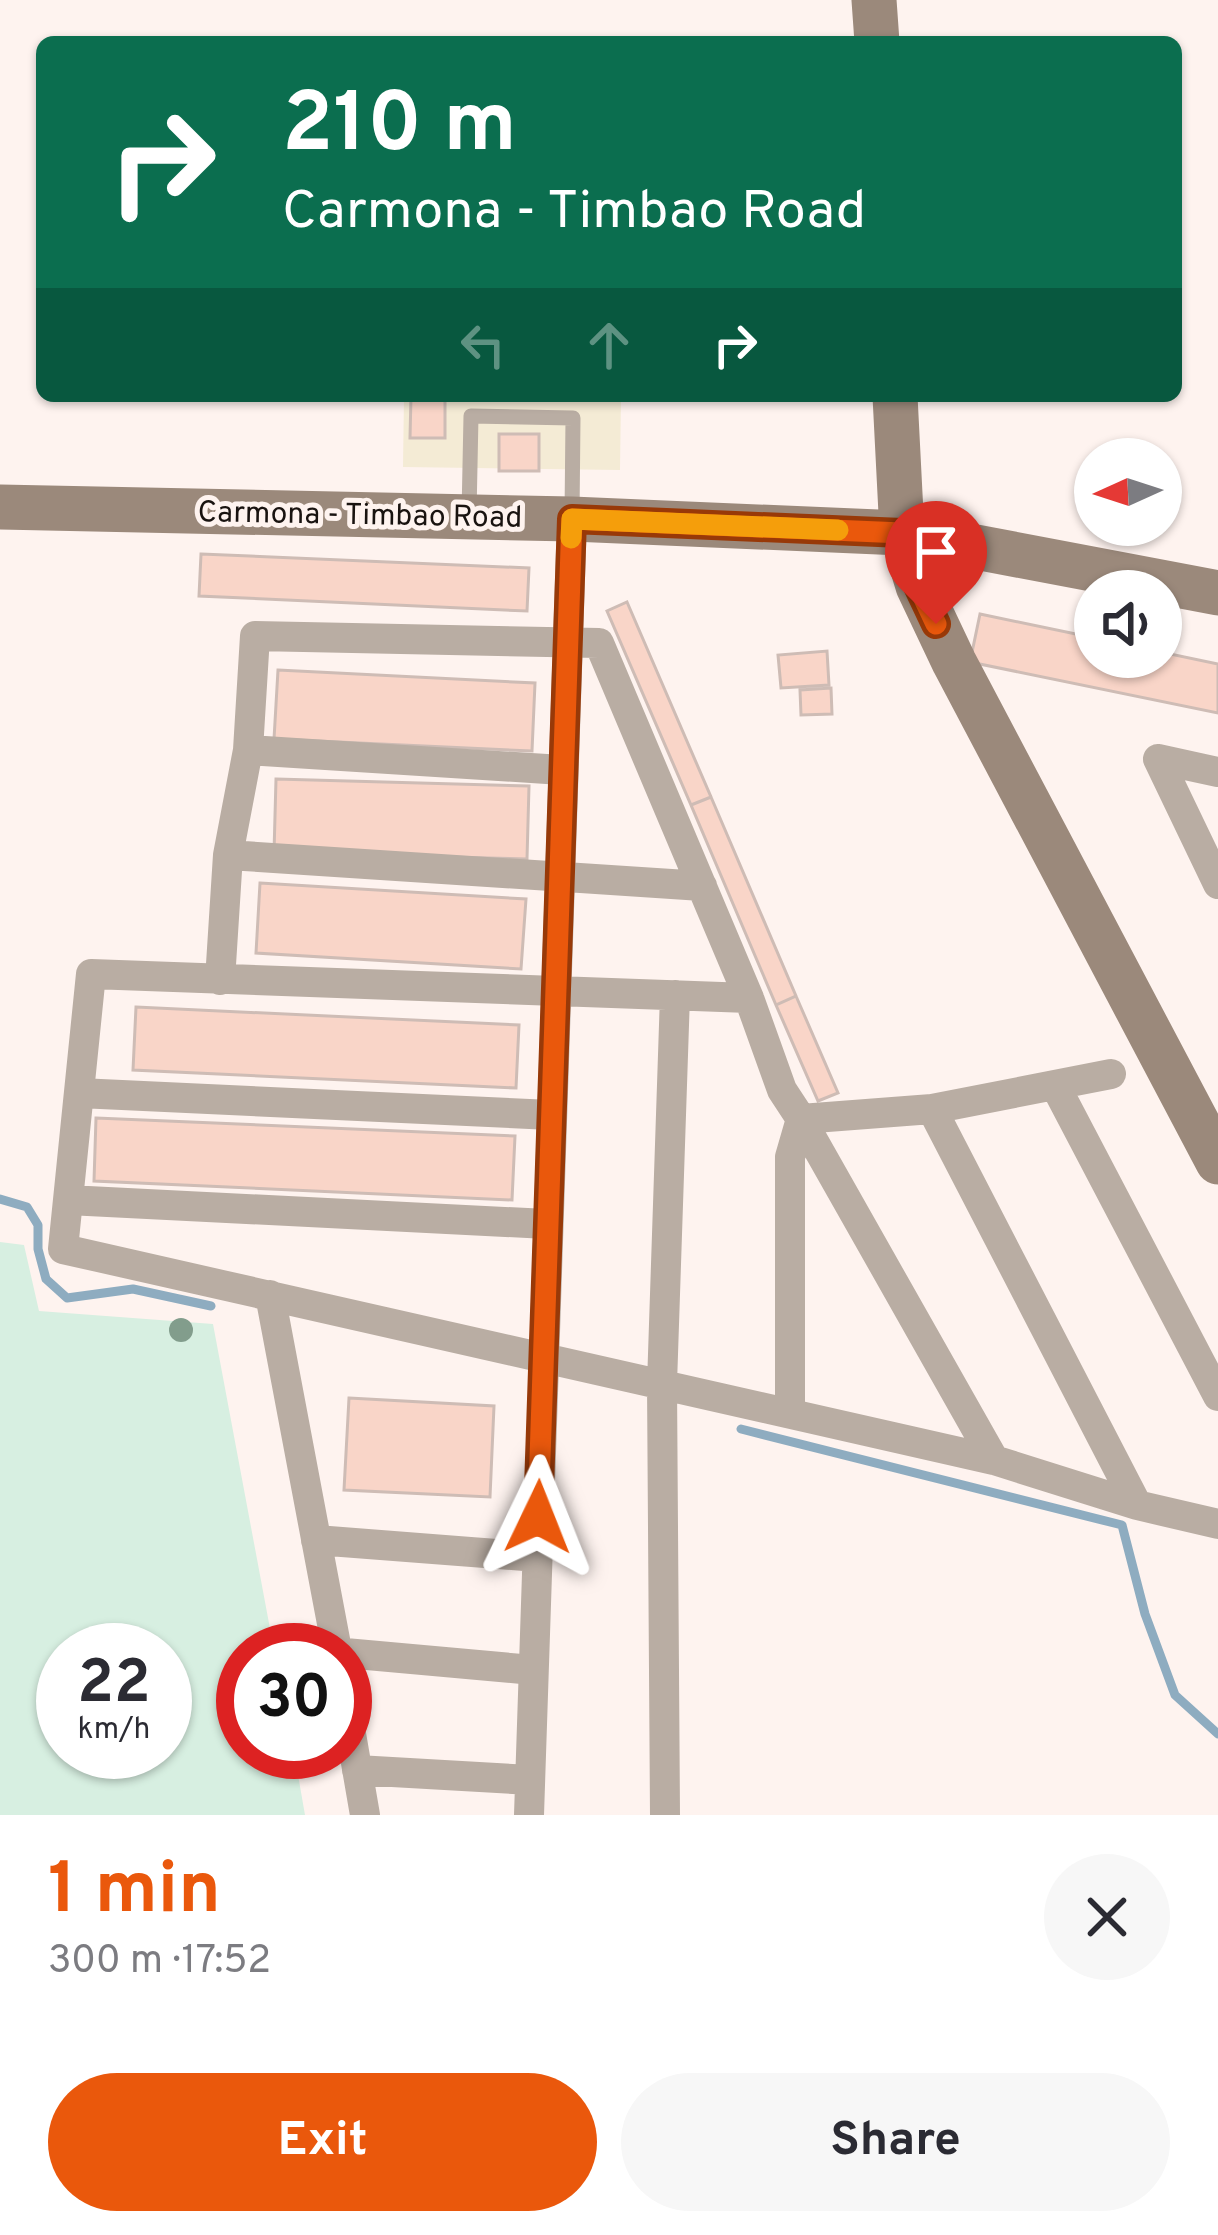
<!DOCTYPE html>
<html lang="en">
<head>
<meta charset="utf-8">
<style>
  body { margin:0; font-family:Overpass,sans-serif; background:#f7f7f7; color:#2b2b33; height:100vh; display:flex; flex-direction:column; font-size:45px; white-space:nowrap }
  * { box-sizing:border-box; margin:0 }
  p { font-size:39px; color:#7c7c81 }
  .icon { flex:none; width:66px; height:66px; fill:none; stroke:currentColor; stroke-width:2; stroke-linecap:round; stroke-linejoin:round }
  .map { position:relative; height:1815px; overflow:hidden }
  .details { display:flex; flex-direction:column; background:#fff; flex:1 }
  .details>* { flex:none }
  .banner { position:absolute; left:36px; top:36px; width:1146px; height:366px; border-radius:18px; box-shadow:0 3px 9px #0004; background:#0b6e4f; color:#fff; overflow:hidden }
  .needle { width:78px; rotate:267deg }
  .fabs { position:absolute; left:1074px; top:438px; display:grid; gap:24px }
  .fabs a { display:grid; place-items:center; width:108px; height:108px; border-radius:50%; background:#fff; box-shadow:0 3px 9px #0004; font-size:60px }
  .speed { position:absolute; left:36px; top:1623px; display:flex; gap:24px; font-size:60px; font-weight:700; text-align:center }
  .speed>* { display:grid; place-content:center; width:156px; height:156px; border-radius:50%; background:#fff; box-shadow:0 3px 9px #0004; line-height:1 }
  .speed small { font-size:30px; font-weight:400 }
  .speed .limit { border:18px solid #d22; background:#fff; color:#111 }
  .pin { position:absolute; display:grid; place-items:center; width:102px; height:102px; color:#fff; margin:-123px -51px; border-radius:50% 50% 50% 0; rotate:-45deg; box-shadow:0 0 12px #0007 }
  .pin .icon { rotate:45deg }
  .me { position:absolute; width:132px; margin:-66px; rotate:2deg; stroke-linejoin:round; filter:drop-shadow(0 0 9px #0008) }
  .turn { display:flex; align-items:center; gap:42px; height:252px; padding:0 48px; font-size:54px }
  .turn .icon { width:156px; height:156px; stroke-width:2.5 }
  .turn b { display:block; font-size:84px; line-height:102px }
  .lanes { display:flex; align-items:center; height:114px; padding:0 48px; background:#0003; justify-content:center; gap:60px; direction:ltr }
  .lanes .off { opacity:.35 }
  .round { display:grid; place-items:center; flex:none; width:126px; height:126px; border-radius:63px; background:#f7f7f7 }
  .overview { display:flex; align-items:center; justify-content:space-between; height:204px; padding:0 48px }
  h1 { font-size:72px; font-weight:700; line-height:90px; color:#ea580c }
  .action { display:flex; gap:24px; margin-top:auto; padding:24px 48px }
  .action a { flex:1; height:138px; border-radius:72px; background:#ea580c; color:#fff; font-size:48px; font-weight:700; line-height:138px; text-align:center }
  .action a+a { background:#f7f7f7; color:#2b2b33 }
  .map>svg:first-child { display:block }
</style>
</head>
<body>
<div class="map">
<svg width="1218" height="1815" viewBox="0 0 1218 1815">
  <rect width="100%" height="100%" fill="#fef3ef"/>
  <!-- commercial -->
  <path fill="#f4ebd5" d="M404 396H621L620 470 403 467Z"/>
  <!-- green -->
  <path fill="#d7efe1" fill-rule="evenodd" d="M0 1242 24 1245 39 1311 213 1324 274 1650H243V1752H294L305 1815H0ZM63 1650H165V1752H63Z"/>
  <g fill="none" stroke-linecap="round" stroke-linejoin="round">
    <!-- stream -->
    <path stroke="#8eacc0" stroke-width="9" d="M0 1199 27 1207 38 1225V1249L46 1279 67 1298 133 1289 211 1306
      M741 1429 1122 1525 1145 1614 1175 1695 1218 1734"/>
  </g>
  <!-- building -->
  <path fill="#f9d5c8" stroke="#cebcb5" stroke-width="3" d="M411 396H445V438H410Z
    M499 434H539V471H499Z
    M201 554 529 568 527 611 199 596Z
    M627 602 711 797 691 805 607 611Z
    M980 614 1095 638V657H1161V652L1218 664V713L970 662Z
    M827 651 829 685 781 688 778 655Z
    M278 670 535 683 532 751 274 739Z
    M831 688 832 714 801 715 800 690Z
    M276 779 529 786 527 859 274 853Z
    M711 797 796 996 776 1005 691 805Z
    M260 883 526 899 521 969 256 953Z
    M796 996 838 1093 818 1101 776 1005Z
    M136 1007 519 1025 516 1088 133 1070Z
    M96 1118 515 1136 512 1200 94 1181Z
    M349 1398 494 1406 490 1497 344 1490Z"/>
  <g fill="none" stroke-linecap="round" stroke-linejoin="round">
    <!-- lane -->
    <path stroke="#b9ada3" stroke-width="15" d="M469 515 471 416 573 418 572 516"/>
    <!-- street -->
    <path stroke="#b9ada3" stroke-width="30" d="M248 750 562 770
      M1158 759 1218 884
      M1158 759 1218 772
      M228 855 702 886
      M220 980 228 855 248 750 255 636 599 643 749 998 782 1090 801 1119 932 1109 1111 1074
      M749 998 91 974 63 1249 994 1460 1137 1505 1218 1524
      M1055 1085 1218 1396
      M79 1093 551 1115
      M932 1109 1137 1505
      M801 1119 994 1460
      M68 1200 547 1224
      M270 1295 337 1650
      M790 1413V1157L801 1119
      M316 1540 537 1557
      M345 1653 533 1670
      M345 1699 365 1815
      M357 1770 530 1780
      M529 1815 572 519
      M665 1815 662 1384 675 995"/>
    <!-- secondary -->
    <path stroke="#9b897b" stroke-width="45" d="M874 0 877 42
      M895 396 902 533 918 586 954 662 1218 1162
      M0 507 572 519 902 533 1218 593"/>
  </g>
  <!-- trees -->
  <circle fill="#829d8c" cx="181" cy="1330" r="12"/>
  <g fill="none" stroke-linecap="round" stroke-linejoin="round">
    <defs>
      <path id="route" d="M538 1517 572 519 902 533 918 586 936 624"/>
    </defs>
    <!-- route casing -->
    <use href="#route" stroke="#983908" stroke-width="30"/>
    <!-- route -->
    <use href="#route" stroke="#ea580c" stroke-width="21"/>
    <!-- slow -->
    <path stroke="#f59e0b" stroke-width="21" d="M571 538 572 519 838 530"/>
  </g>
  <g text-anchor="middle" stroke-width="10" stroke-linejoin="round" paint-order="stroke">
    <!-- street labels -->
    <g font-size="30" fill="#191310" stroke="#fef3ef">
      <text transform="translate(360 514) rotate(1)" y="10">Carmona - Timbao Road</text>
    </g>
  </g>
</svg>
<div class="fabs">
<a><svg class="needle" viewBox="-14 -14 28 28"><path d="M0-13l5 13h-10z" fill="#e53935"/><path d="M0 13l5-13h-10z" fill="#7c7c81"/></svg></a>
<a><svg class="icon" aria-label="sound" viewBox="0 0 24 24"><path d="M4 9h4l5-4v14l-5-4H4zM17 9q2 3 0 6"/></svg></a>
</div>
<div class="speed"><div>22<small>km/h</small></div><div class="limit">30</div></div>
<div class="pin" style="left:936px;top:624px;background:#d93025"><svg class="icon" aria-label="arrive" viewBox="0 0 24 24"><path d="M6 21V4h12l-3 4 3 4H6"/></svg></div>
<svg class="me" style="left:538px;top:1517px" viewBox="-20 -20 40 40"><path d="M0-17L14 15 0 8-14 15z" fill="#ea580c" stroke="#fff" stroke-width="4"/></svg>
<div class="banner">
<div class="turn"><svg class="icon" aria-label="right" viewBox="0 0 24 24"><path d="M7 20v-9h11M14 6l5 5-5 5"/></svg><div><b>210 m</b>Carmona - Timbao Road</div></div>
<div class="lanes"><svg class="icon off" aria-label="left" viewBox="0 0 24 24"><path d="M17 20v-9H6M10 6l-5 5 5 5"/></svg><svg class="icon off" aria-label="ahead" viewBox="0 0 24 24"><path d="M12 20V5M6 11l6-6 6 6"/></svg><svg class="icon" aria-label="right" viewBox="0 0 24 24"><path d="M7 20v-9h11M14 6l5 5-5 5"/></svg></div>
</div>
</div>
<section class="details">
<div class="overview"><div><h1>1 min</h1><p>300 m · 17:52</p></div><a class="round"><svg class="icon" aria-label="close" viewBox="0 0 24 24"><path d="M6 6l12 12M18 6L6 18"/></svg></a></div>
<div class="action"><a>Exit</a><a>Share</a></div>
</section>
</body>
</html>
